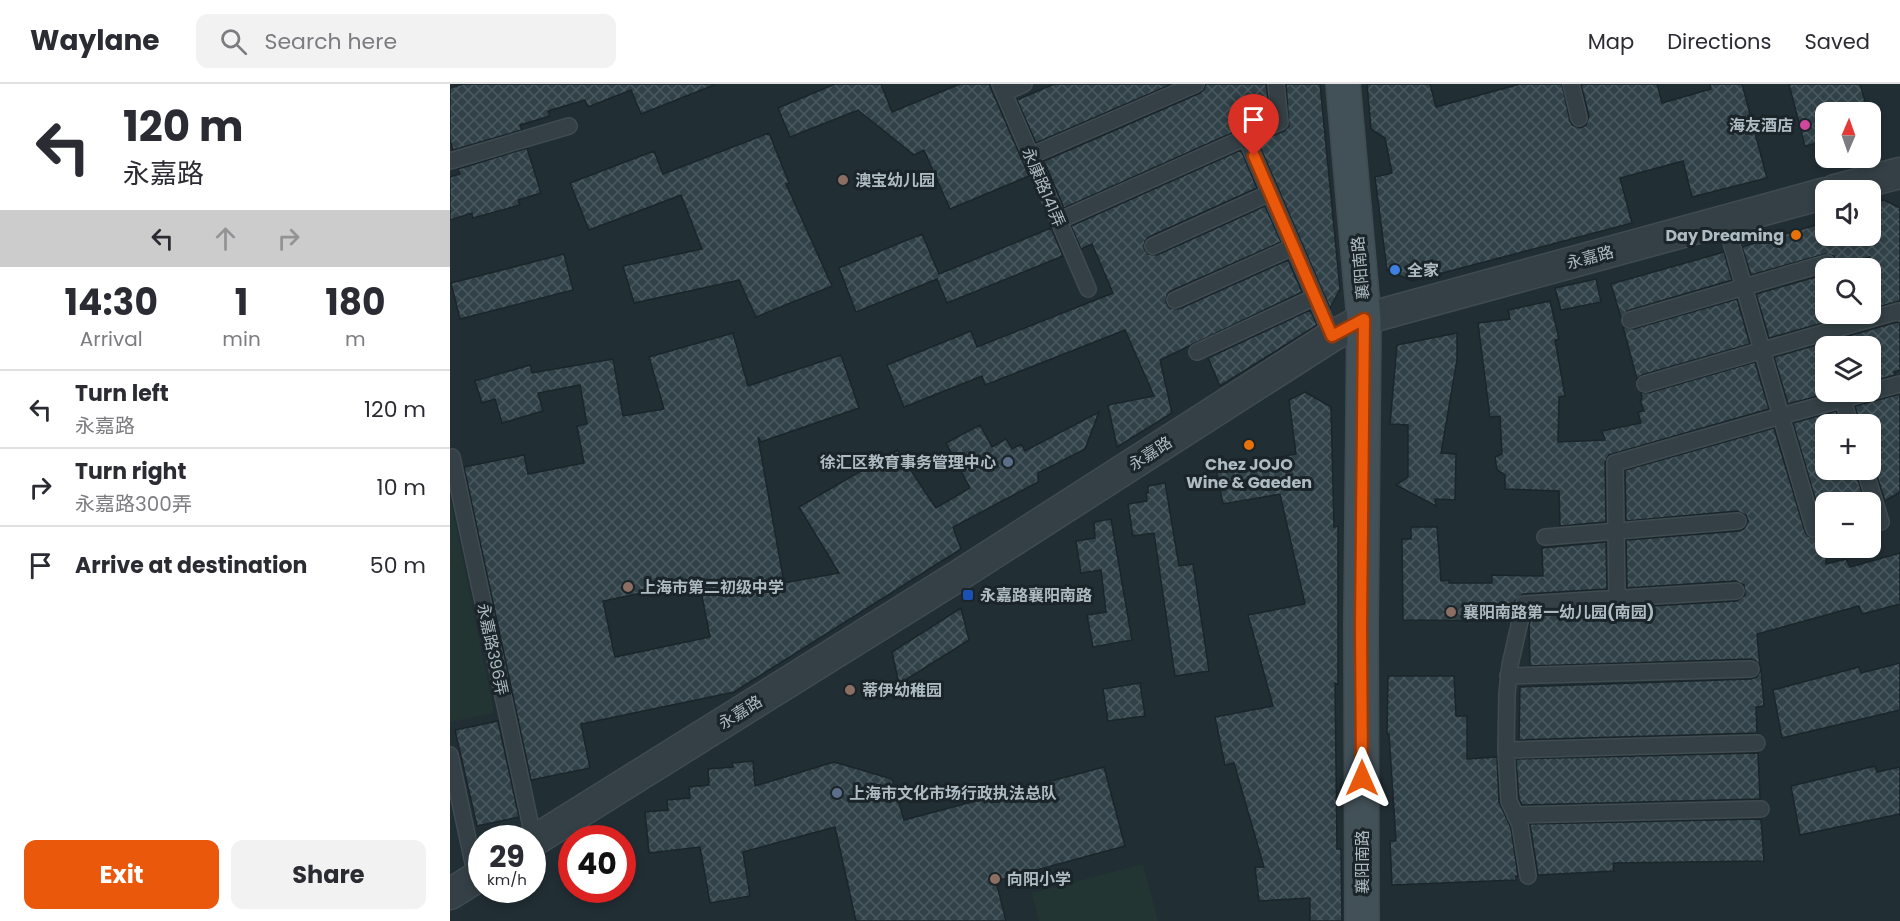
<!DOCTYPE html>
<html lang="en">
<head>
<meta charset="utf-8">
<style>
  body { margin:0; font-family:Poppins,"Noto Sans SC",sans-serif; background:#f2f2f3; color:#2b2b33; height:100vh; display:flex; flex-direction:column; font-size:22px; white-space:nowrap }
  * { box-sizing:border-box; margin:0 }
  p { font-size:20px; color:#7c7c81 }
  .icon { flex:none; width:33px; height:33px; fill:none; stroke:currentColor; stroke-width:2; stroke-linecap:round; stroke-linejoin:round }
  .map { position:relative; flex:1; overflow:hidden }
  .details { display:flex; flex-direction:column; background:#fff; width:450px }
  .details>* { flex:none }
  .hud { background:#fff; color:#2b2b33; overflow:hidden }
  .needle { width:39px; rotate:2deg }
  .controls { position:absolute; left:1365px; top:18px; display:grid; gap:12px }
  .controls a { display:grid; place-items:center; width:66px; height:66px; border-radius:12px; background:#fff; box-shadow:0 3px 9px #0003; font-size:30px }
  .speed { position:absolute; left:18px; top:741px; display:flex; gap:12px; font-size:30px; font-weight:700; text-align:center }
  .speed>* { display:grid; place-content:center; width:78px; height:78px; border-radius:50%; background:#fff; box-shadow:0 3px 9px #0003; line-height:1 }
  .speed small { font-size:15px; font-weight:400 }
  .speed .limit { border:9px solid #d22; background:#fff; color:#111 }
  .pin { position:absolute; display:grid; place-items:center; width:51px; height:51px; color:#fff; margin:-62px -26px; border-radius:50% 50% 50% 0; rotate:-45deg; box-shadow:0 0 6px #0007 }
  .pin .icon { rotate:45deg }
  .me { position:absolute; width:66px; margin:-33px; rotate:0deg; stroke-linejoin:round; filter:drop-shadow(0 0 4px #0008) }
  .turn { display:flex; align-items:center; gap:21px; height:126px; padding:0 24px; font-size:27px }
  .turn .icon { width:78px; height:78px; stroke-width:2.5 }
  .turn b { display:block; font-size:42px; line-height:51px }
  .lanes { display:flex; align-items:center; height:57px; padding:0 24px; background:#0003; justify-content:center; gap:30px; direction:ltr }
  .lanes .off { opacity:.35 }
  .eta { display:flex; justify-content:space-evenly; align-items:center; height:102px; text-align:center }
  .eta b { font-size:36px; font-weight:700; line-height:42px }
  .button { display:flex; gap:12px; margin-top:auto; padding:12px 24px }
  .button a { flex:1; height:69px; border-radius:12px; background:#ea580c; color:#fff; font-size:24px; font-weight:700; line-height:69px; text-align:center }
  .button a+a { background:#f2f2f3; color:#2b2b33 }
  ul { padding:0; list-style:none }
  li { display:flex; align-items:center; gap:18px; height:78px; padding:0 24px; border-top:2px solid #e1e1e2 }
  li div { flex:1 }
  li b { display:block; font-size:22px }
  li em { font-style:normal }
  header { display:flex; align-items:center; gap:36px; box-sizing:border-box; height:84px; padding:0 30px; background:#fff; border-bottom:2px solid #e1e1e2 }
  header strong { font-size:28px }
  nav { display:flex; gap:33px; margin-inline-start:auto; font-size:21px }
  .search { width:420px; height:54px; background:#f2f2f3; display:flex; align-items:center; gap:15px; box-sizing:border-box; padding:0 21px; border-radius:12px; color:#7c7c81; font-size:22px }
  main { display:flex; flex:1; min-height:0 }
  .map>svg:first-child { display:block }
</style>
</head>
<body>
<header>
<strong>Waylane</strong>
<div class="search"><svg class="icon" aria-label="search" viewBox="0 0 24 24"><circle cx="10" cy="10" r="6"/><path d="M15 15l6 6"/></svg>Search here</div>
<nav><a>Map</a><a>Directions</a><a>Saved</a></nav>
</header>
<main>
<section class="details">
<div class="hud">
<div class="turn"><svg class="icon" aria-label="left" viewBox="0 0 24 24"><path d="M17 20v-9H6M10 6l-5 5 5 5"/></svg><div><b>120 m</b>永嘉路</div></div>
<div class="lanes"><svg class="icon" aria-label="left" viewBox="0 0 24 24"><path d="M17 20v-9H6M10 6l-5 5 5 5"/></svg><svg class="icon off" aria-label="ahead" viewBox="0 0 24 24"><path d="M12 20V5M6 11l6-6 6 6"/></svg><svg class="icon off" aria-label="right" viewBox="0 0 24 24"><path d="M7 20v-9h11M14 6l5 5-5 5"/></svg></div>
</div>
<div class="eta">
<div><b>14:30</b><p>Arrival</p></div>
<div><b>1</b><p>min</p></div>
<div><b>180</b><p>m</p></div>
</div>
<ul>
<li><svg class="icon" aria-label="left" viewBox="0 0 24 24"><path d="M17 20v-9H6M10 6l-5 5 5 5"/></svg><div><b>Turn left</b><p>永嘉路</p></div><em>120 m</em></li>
<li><svg class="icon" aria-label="right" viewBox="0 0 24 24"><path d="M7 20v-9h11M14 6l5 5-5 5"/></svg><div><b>Turn right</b><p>永嘉路300弄</p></div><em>10 m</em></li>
<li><svg class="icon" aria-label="arrive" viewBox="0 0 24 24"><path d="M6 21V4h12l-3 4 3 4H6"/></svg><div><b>Arrive at destination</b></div><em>50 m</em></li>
</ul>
<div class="button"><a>Exit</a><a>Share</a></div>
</section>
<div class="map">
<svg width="1450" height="837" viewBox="0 0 1450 837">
  <defs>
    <pattern id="building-cross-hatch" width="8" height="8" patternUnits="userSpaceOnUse" patternTransform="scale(1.5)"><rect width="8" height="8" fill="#304147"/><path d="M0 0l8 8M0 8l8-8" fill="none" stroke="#4b5a60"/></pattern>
  </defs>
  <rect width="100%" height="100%" fill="#212e34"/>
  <!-- green -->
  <path fill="#233532" d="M0 412 44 629 0 638Z
    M693 780 708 837H589L582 809Z"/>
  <!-- building -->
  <path fill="url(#building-cross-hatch)" stroke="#1b262b" stroke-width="1.5" fill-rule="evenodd" d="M13 0H263L264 1 191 30 181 6 138 23 135 16 98 27 100 32 70 41 72 46 3 66 0 56V4Z
    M385 0H431L442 28 510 0H539L579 92 500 125 474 66 464 71 408 26 340 53 328 24Z
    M604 0H722L586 59 567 16Z
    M756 0H816L820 32 614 124 594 77 750 9 754 5Z
    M836 0H870L890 205 880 224 808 58 834 47 839 42Z
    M917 0H980L986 23 1070 0H1112L1120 37 1122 41 1131 44 1136 41 1139 32 1131 0H1207L1212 19 1261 5 1260 0H1292L1317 94 1242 113 1233 77 1170 94 1182 139 962 197 937 186 925 93 942 89 935 54 921 45Z
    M1339 0H1410L1418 28H1376V57L1355 62Z
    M319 49 339 99 336 100 382 202 306 233 289 196 184 219 173 182 252 165 231 111 139 146 120 99 204 67 213 90Z
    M77 64 91 109 68 116 70 121 23 134 22 129 0 136V93L10 90 8 85Z
    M791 66 807 104 699 153 695 157 694 165 698 170 707 171 815 122 831 158 721 207 717 211 716 219 720 224 729 225 838 176 852 208 710 276 722 329 667 363 658 321 704 312 675 246 535 301 532 292 454 323 437 281 521 247 527 263 663 209 642 160 631 165 621 142Z
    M1434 116 1450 124V217L1420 225V173L1386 181 1384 172 1375 170 1301 191 1292 163 1376 138V152H1420V120Z
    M601 144 613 172 497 219 487 195 406 228 389 184 472 150 489 190Z
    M1274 168 1282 196 1177 227 1171 234 1161 200Z
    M114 170 123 206 10 235 1 199Z
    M1376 190V230H1405L1319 254 1306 210Z
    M1146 195 1151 218 1111 226 1105 204Z
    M1287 215 1300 260 1192 291 1187 295 1173 243 1183 245Z
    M1100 217 1109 255 1105 256 1115 312 1109 313 1108 358 1155 356 1152 347 1191 339 1188 328 1194 327 1190 316H1192L1191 308 1198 309 1305 278 1319 325 1159 371 1155 379 1156 438 1110 442 1109 407 1055 405V391L1047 386 1045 373 1052 370 1050 332 1040 333 1028 239 1060 235 1058 226Z
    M860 226 867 241 770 302 758 274Z
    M1447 238 1450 239V286L1444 288 1445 291 1420 298V262H1376V310L1338 320 1324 273Z
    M283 249 298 302 391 271 409 324 311 358 308 353 334 499 389 489 349 423 447 366 486 424 520 404 496 359 530 341 542 363 556 355 562 365 571 360 575 367 649 328 635 365 588 389V398L503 443 511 465 284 608 131 640 140 684 81 696 14 383 74 371 78 390 134 379 127 342 137 340 130 301 88 309 93 327 52 339 45 315 32 319 25 297 80 281 82 289 163 275 173 332 214 325 199 273ZM249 497 260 553 165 573 153 517Z
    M1007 249V276L991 369 1006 370 1005 416 985 415 986 422 946 401 958 393V341L940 340 947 261Z
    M855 308 881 323 884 443 888 442V600L885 599 887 765H891L892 837H860V814L809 817 805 783H814L784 679 775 681 765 633 823 622 798 531 855 520 830 410 773 420 766 385 846 370 839 316Z
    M1450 310V408L1435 417 1424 383 1420 378V340H1410L1405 322Z
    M1386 327 1390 340H1376V386H1405L1415 418H1376V480L1396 475 1400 483 1450 469V520L1412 530 1409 522 1307 550 1310 584 1306 577 1301 575 1080 582 1079 542 1082 529 1287 517 1295 511 1294 501 1285 497 1177 504 1176 456 1289 447 1294 445 1298 437 1296 431 1287 427 1176 437 1175 386 1324 344 1355 448 1358 452 1366 454 1371 451 1373 442 1343 339Z
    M715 399 729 482 743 480 759 587 725 592 704 449 683 452 678 420 697 417 696 409H698V402Z
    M661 435 682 556 643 563 637 531 656 528 651 486 631 489 626 457 645 454 644 438Z
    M961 443H987L991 497 999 496V499H1042V491L1093 492 1092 464 1156 458 1157 505 1073 510 1065 517 1060 537 953 536 952 455H961Z
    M511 524 519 556 449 600 442 568Z
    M1450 579V626L1332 654 1323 606 1409 583 1411 589Z
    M1311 585 1314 622 1306 623 1307 649 1069 656 1070 603 1301 595 1307 593Z
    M938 592H1004L1006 632H1017V675L1047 673 1049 718 1061 744 1068 792H1066V796L942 801 940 757H946L939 650H937Z
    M690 599 695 632 658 637 653 605Z
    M48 637 69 733 27 742 5 646Z
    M1308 669 1310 715 1072 721 1069 715 1066 675Z
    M303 677 305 702 384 678 442 695 454 736 654 683 675 762 546 797 556 837H406L385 743 293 768 300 812 260 819 250 763 199 769 195 728 218 726 217 716 240 714 239 703 259 701 258 685 283 683 282 679Z
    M1425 682 1427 688 1450 683V730L1350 751 1341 702Z
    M1311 735 1314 777 1163 779 1164 787 1088 791 1080 740Z"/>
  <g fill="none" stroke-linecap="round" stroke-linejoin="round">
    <defs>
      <path id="lane" d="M550 0 638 205
        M1121 0 1129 34
        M554 9 574 0
        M796 54 882 252
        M580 72 746 0
        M0 77 119 42
        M608 137 830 38 826 0
        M703 162 820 109
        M725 216 843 163
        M1180 236 1377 179
        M747 268 865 213
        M1195 300 1449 227 1450 229
        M1393 316 1400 340
        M2 373 84 757
        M1415 386 1431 438
        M1364 445 1331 332 1450 300
        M1095 453 1288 437
        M1167 513 1165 379 1331 332 1275 137
        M1058 592 1301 585
        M1056 666 1307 659
        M0 671 26 793
        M1065 731 1311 725
        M1078 792 1070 741 1059 717 1056 666 1057 609 1060 581 1074 520 1286 507"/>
      <path id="street" d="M1385 106 1450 89
        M82 758 508 492 882 252 914 235 1376 109
        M0 810 32 790"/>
      <path id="secondary" d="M893 0 914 235 911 542 912 837"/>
    </defs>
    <!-- lane casing -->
    <use href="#lane" stroke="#404b51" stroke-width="18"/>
    <!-- street casing -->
    <use href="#street" stroke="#404b51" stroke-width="33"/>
    <!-- secondary casing -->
    <use href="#secondary" stroke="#404b51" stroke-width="36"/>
    <!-- lane -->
    <use href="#lane" stroke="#344045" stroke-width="15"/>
    <!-- street -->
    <use href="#street" stroke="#344045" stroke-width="30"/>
    <!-- secondary -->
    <use href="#secondary" stroke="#425057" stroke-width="33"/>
  </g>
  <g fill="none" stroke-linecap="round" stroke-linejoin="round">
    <defs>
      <path id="route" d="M804 72 882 252 914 235 911 542 912 694"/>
    </defs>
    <!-- route casing -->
    <use href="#route" stroke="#983908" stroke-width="15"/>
    <!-- route -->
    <use href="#route" stroke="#ea580c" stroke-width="10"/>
  </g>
  <!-- markers -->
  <circle fill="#d1479c" stroke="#1a2429" stroke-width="2" cx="1355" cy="41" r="6"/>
  <g fill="#8d6e63" stroke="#1a2429" stroke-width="2">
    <circle cx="393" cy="96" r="6"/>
    <circle cx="178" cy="503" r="6"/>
    <circle cx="1001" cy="528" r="6"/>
    <circle cx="400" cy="606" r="6"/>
    <circle cx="545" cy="795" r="6"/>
  </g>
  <g fill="#e8710a" stroke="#1a2429" stroke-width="2">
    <circle cx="1346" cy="151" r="6"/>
    <circle cx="799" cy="361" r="6"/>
  </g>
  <circle fill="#3f7fe0" stroke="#1a2429" stroke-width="2" cx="945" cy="186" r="6"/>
  <g fill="#5c6f8a" stroke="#1a2429" stroke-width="2">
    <circle cx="558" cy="378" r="6"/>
    <circle cx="387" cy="709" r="6"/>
  </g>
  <rect fill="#1a4fb4" stroke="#1a2429" stroke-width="2" x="512" y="505" width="12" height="12" rx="3"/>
  <g text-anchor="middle" stroke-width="6" stroke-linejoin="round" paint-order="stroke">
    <!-- poi labels -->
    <g font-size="16" font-weight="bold" fill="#aebbc2" stroke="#1a2429" text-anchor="start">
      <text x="1343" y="47" text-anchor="end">海友酒店</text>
      <text x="405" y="102">澳宝幼儿园</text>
      <text x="1334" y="157" text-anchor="end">Day Dreaming</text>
      <text x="957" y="192">全家</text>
      <text x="546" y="384" text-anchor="end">徐汇区教育事务管理中心</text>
      <text x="799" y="386" text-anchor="middle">Chez JOJO<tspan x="799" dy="18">Wine &amp; Gaeden</tspan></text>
      <text x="190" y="509">上海市第二初级中学</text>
      <text x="530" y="517">永嘉路襄阳南路</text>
      <text x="1013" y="534">襄阳南路第一幼儿园(南园)</text>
      <text x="412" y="612">蒂伊幼稚园</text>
      <text x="399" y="715">上海市文化市场行政执法总队</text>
      <text x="557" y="801">向阳小学</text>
    </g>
    <!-- street labels -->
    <g font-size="16" fill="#aebbc2" stroke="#1a2429">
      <text transform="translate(594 103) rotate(67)" y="6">永康路141弄</text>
      <text transform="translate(1140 173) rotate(-15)" y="6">永嘉路</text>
      <text transform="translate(910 184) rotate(-95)" y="6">襄阳南路</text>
      <text transform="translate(700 369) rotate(-33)" y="6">永嘉路</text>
      <text transform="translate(43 565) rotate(78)" y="6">永嘉路396弄</text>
      <text transform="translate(290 628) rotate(-32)" y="6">永嘉路</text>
      <text transform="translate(912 778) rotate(-90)" y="6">襄阳南路</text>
    </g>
  </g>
</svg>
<div class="controls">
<a><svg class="needle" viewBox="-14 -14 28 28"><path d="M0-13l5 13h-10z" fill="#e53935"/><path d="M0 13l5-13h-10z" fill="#7c7c81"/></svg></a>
<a><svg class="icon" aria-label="sound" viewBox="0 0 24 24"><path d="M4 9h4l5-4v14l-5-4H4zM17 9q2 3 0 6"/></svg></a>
<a><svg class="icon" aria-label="search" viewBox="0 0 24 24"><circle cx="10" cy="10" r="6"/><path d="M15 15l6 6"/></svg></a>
<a><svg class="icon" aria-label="layers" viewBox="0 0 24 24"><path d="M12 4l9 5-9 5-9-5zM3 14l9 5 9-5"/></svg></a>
<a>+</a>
<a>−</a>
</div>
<div class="speed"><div>29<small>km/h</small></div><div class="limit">40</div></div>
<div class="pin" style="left:804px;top:72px;background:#d93025"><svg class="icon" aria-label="arrive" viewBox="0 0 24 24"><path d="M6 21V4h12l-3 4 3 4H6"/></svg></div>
<svg class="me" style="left:912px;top:694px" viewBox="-20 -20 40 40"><path d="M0-17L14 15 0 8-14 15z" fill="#ea580c" stroke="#fff" stroke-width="4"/></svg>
</div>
</main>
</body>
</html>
